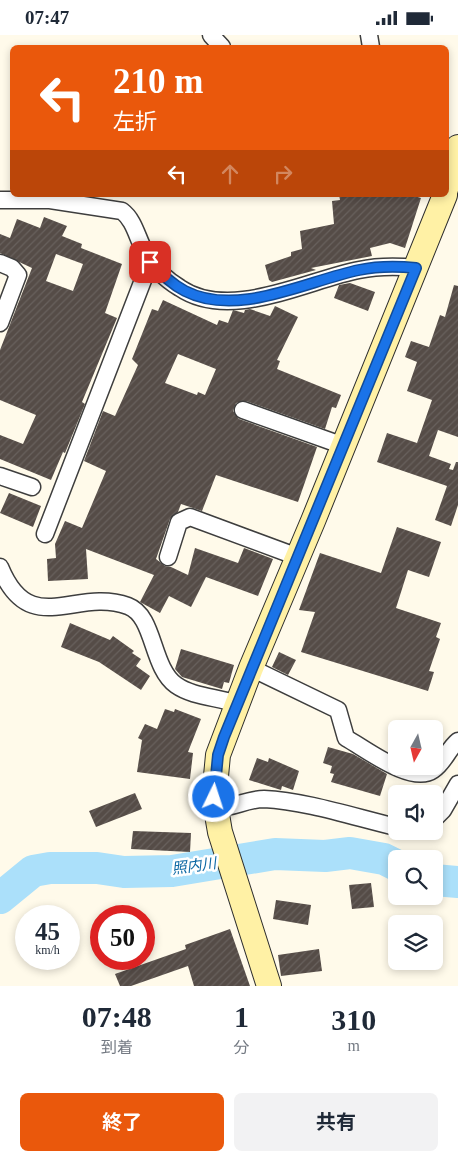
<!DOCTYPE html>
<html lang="ja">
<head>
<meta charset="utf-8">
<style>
  body { margin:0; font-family:"Times New Roman","Noto Sans JP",serif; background:#f2f2f3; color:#1f2937; height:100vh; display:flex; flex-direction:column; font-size:19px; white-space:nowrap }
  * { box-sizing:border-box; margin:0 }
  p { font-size:16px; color:#747a83 }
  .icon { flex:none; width:28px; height:28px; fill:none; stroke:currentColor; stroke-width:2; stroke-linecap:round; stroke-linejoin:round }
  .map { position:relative; height:951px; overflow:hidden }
  .drawer { display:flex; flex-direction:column; background:#fff; flex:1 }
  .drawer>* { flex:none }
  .guide { position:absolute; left:10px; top:10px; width:439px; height:152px; border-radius:8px; box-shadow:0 2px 8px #0003; background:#ea580c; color:#fff; overflow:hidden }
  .needle { width:32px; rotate:188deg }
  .tools { position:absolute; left:388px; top:685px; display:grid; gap:10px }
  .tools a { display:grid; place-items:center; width:55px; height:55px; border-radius:8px; background:#fff; box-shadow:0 2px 8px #0003; font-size:25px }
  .speed { position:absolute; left:15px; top:870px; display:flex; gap:10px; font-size:25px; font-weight:700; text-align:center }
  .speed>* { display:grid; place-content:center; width:65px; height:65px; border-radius:50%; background:#fff; box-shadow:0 2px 8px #0003; line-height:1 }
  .speed small { font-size:12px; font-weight:400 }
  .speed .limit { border:8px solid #d22; background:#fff; color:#111 }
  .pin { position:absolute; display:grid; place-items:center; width:42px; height:42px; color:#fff; margin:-21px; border-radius:10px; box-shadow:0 2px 8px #0006 }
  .me { position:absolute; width:55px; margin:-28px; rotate:4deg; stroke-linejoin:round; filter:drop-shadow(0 0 4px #0008) }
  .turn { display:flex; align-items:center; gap:18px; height:105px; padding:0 20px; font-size:22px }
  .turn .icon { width:65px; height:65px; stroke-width:2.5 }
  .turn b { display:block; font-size:35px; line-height:42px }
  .lanes { display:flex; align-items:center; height:48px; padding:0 20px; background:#0003; justify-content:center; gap:25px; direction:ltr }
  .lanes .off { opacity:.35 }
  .eta { display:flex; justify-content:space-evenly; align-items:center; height:85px; text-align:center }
  .eta b { font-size:30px; font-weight:700; line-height:35px }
  .action { display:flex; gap:10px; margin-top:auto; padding:10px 20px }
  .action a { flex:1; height:58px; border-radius:8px; background:#ea580c; color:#fff; font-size:20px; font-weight:700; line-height:58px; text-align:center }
  .action a+a { background:#f2f2f3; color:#1f2937 }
  .status { display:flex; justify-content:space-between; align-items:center; height:35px; padding:0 25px; background:#fff; direction:ltr }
  .status svg { height:14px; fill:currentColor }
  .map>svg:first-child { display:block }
</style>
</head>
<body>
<div class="status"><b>07:47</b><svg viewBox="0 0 49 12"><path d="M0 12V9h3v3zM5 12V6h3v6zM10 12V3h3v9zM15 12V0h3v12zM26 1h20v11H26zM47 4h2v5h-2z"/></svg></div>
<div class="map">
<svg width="458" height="951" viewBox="0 0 458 951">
  <defs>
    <pattern id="building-hatch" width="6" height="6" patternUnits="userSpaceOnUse" patternTransform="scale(1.25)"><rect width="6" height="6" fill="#554c47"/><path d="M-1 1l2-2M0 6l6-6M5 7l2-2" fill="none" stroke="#68615d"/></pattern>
  </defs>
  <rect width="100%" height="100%" fill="#fffaea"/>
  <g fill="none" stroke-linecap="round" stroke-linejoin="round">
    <!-- river -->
    <path stroke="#abe0fa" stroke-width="32" d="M434 845 458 847
      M0 863 33 836 50 833H97L124 837 172 836 275 819 325 821 350 818 384 824 396 830"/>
  </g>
  <!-- building -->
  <path fill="url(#building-hatch)" fill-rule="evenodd" d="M339 160H411L421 163 405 213 390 208 370 213 372 221 311 233 316 235 272 247 269 245 265 230 291 221V217L302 214 300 196 334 189 332 166 340 165Z
    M44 182 67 191 62 201 82 209 81 213 122 229 105 278 117 283 82 367 85 369 65 418 63 417 51 445 0 424V400L23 409 36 380 0 365V315L32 233 0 218V199L10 203 17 184 40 193ZM56 219 83 229 73 256 46 246Z
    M350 248 375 257 368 276 334 263 339 250Z
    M454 250 458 251V402L438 395 429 421 451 429 449 434 453 435 456 427H458V470L451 491 435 485 447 451 377 427 387 398 417 408 432 365 407 356 417 327 405 322 411 306 429 312 440 280 445 282Z
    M163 265 217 290 219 285 228 288 233 275 244 278 245 275 250 274 270 281 275 271 298 282 277 325 280 326 277 334 341 360 336 373 332 372 325 394 246 366 236 368 233 376 239 384 317 412 305 447 298 467 216 440 202 476 181 469 178 477 170 484 156 524 165 531 171 532 188 540 195 513 238 528 244 513 273 524 258 561 206 542 191 572 169 561 160 578 140 567 154 540 86 514 88 544 48 546 47 524 56 523 55 509 65 486 82 493 106 436 84 426 103 376 115 381 138 330 132 324 152 274 158 276ZM178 319 216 334 205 360 198 357 197 360 165 348Z
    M9 458 41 471 33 492 0 478Z
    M397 492 441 507 429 542 408 535 396 573 441 588 436 602 440 604 429 636 434 637 428 656 301 617 315 577 299 575 320 518 381 538Z
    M70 588 110 605 113 601 134 616 132 618 141 624 136 631 150 641 141 655 99 627 61 612Z
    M181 614 234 630 229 648 224 647 222 654 182 642 175 634Z
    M279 617 296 625 288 640 272 632Z
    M165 674 174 677 175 674 201 684 188 717 193 718 190 744 137 737 142 705 138 703 145 689 157 694Z
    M328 712 353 719 387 739 380 761 331 747 334 739 330 738 332 731 323 728Z
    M257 723 268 727 269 723 299 736 293 755 282 751 281 755 249 745Z
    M135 758 142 774 96 792 89 776Z
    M133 796 191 798 190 817 131 814Z
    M371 848 374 872 352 874 349 850Z
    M276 865 311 870 308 890 273 884Z
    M230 894 250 951H194L188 931 131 951H120L115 939 186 914 185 910Z
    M319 914 322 936 281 941 278 920Z"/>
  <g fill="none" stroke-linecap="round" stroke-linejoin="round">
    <defs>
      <path id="minor" d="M211 0 222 12
        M369 0 371 12
        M0 165H50L122 176C134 185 137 202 144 215 152 231 165 244 180 253 230 287 307 245 359 235 378 231 397 231 416 233
        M0 228 12 233 18 240 0 288
        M243 375 344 411
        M0 441 32 452
        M45 499 150 227
        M168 522 179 487 190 482 298 522
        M0 532C30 605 75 552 128 571 155 581 151 632 176 650 193 662 218 662 237 669
        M251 633 338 675 346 703C366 714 412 750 433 735 444 728 448 714 458 706
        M215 773C232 774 246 764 264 764 306 766 354 782 396 792
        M434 784 443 775 458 749"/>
      <path id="secondary" d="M446 154 458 112
        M269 951 220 797 214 762 218 720 251 633 313 486 445 160"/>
    </defs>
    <!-- minor casing -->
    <use href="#minor" stroke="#3e3e3e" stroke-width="19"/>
    <!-- secondary casing -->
    <use href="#secondary" stroke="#2d2d2d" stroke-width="26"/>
    <!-- minor -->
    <use href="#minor" stroke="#fff" stroke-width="16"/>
    <!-- secondary -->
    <use href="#secondary" stroke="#fff1a5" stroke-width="24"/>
  </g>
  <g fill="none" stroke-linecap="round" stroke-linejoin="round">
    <defs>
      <path id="route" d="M150 227C161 238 171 249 185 256 238 283 306 246 359 235 378 231 397 231 416 233L224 702 218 720 214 762"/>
    </defs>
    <!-- route casing -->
    <use href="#route" stroke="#114b97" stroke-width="12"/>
    <!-- route -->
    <use href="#route" stroke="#1a73e8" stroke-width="9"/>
  </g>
  <g text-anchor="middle" stroke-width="5" stroke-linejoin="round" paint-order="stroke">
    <!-- water labels -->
    <g font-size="15" font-style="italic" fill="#0e69a4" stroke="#fff">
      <text transform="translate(194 831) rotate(-8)" y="5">照内川</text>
    </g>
  </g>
</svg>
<div class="tools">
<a><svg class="needle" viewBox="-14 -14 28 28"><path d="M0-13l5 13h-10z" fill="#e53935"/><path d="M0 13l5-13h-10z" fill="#747a83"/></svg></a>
<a><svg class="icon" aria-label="sound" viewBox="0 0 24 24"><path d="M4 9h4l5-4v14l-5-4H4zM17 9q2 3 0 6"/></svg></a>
<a><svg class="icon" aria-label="search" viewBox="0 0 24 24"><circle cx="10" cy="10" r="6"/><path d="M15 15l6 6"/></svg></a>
<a><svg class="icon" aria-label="layers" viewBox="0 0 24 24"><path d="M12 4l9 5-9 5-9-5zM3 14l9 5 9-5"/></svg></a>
</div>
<div class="speed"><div>45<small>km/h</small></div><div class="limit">50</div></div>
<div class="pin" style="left:150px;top:227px;background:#d93025"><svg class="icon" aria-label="arrive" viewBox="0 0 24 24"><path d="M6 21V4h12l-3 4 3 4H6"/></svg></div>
<svg class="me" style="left:214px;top:762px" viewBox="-20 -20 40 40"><circle r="17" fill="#1a73e8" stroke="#fff" stroke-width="3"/><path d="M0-11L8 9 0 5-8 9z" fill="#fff"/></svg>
<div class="guide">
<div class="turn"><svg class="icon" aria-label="left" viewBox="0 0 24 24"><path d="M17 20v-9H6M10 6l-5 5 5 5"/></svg><div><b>210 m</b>左折</div></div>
<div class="lanes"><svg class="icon" aria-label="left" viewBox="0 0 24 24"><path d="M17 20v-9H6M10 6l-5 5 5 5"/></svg><svg class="icon off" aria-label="ahead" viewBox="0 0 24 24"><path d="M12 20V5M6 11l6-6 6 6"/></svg><svg class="icon off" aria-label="right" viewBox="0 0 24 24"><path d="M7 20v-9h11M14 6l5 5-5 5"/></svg></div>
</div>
</div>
<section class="drawer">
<div class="eta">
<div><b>07:48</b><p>到着</p></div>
<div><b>1</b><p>分</p></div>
<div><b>310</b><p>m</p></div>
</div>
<div class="action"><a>終了</a><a>共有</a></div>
</section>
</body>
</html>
